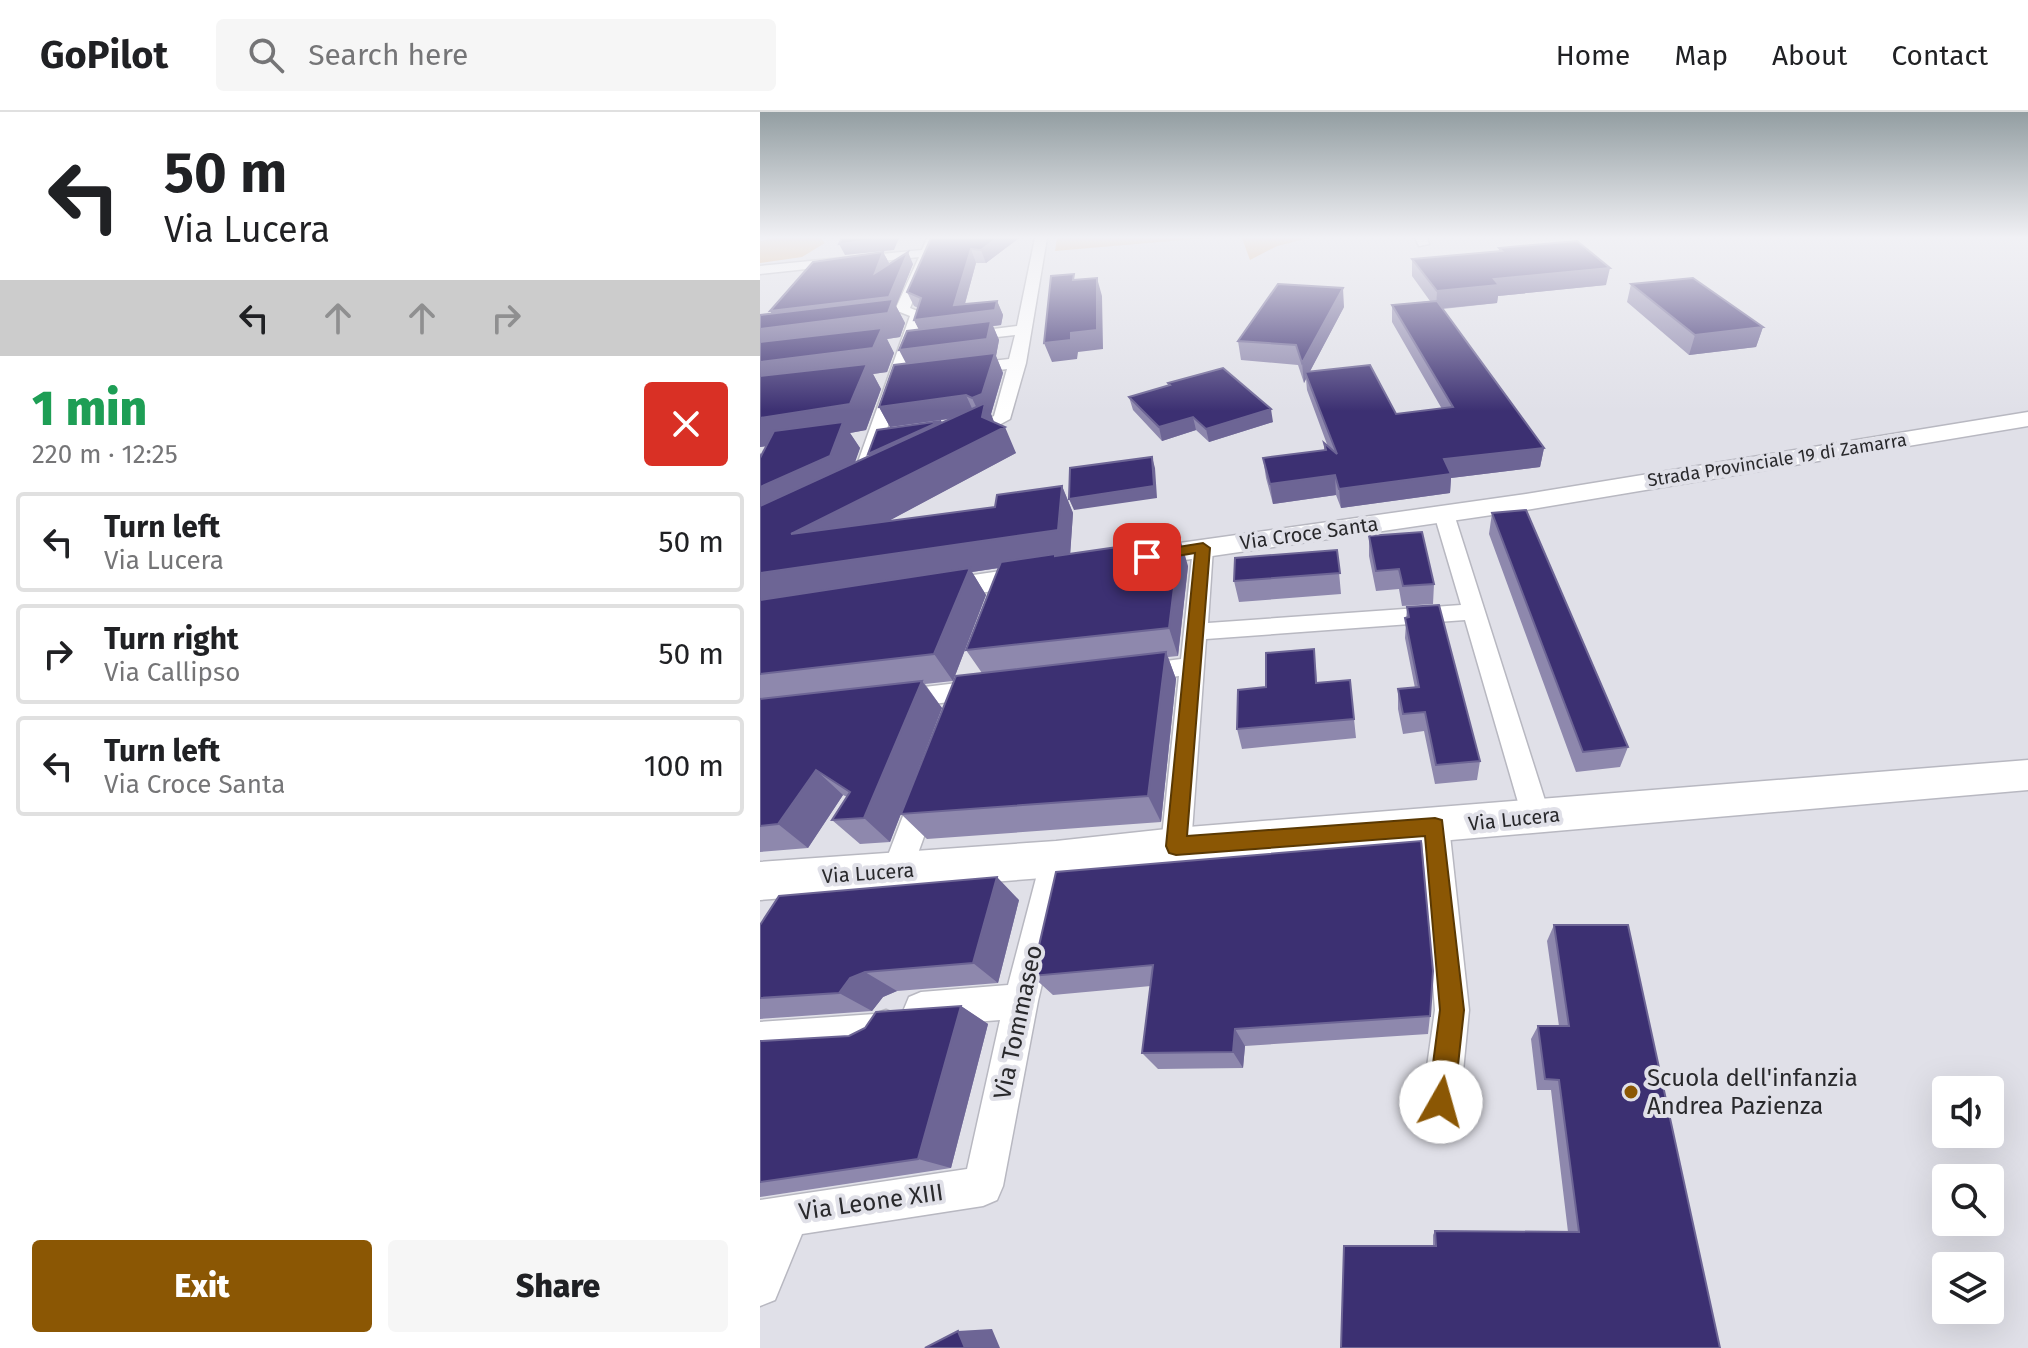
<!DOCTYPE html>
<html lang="en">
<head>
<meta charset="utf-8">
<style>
  body { margin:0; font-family:"Fira Sans",sans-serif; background:#f6f6f6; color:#202124; height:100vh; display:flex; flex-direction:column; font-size:30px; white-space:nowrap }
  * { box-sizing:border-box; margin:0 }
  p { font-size:26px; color:#757577 }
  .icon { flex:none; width:44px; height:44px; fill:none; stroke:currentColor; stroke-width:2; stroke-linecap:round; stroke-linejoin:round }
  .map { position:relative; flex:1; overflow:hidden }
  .sheet { display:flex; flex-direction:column; background:#fff; width:760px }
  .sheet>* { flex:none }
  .top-card { background:#fff; color:#202124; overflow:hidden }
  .controls { position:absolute; left:1172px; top:964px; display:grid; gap:16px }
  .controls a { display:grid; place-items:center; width:72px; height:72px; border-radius:8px; background:#fff; box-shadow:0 8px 32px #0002; font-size:40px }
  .pin { position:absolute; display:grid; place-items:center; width:68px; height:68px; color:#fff; margin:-34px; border-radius:16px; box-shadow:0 4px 12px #0006 }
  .me { position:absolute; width:88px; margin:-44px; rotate:7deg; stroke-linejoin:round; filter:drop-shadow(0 0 6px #0008) }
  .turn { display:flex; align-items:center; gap:28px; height:168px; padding:0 32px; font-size:36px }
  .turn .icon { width:104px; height:104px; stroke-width:2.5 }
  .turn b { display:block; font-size:56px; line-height:68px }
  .lanes { display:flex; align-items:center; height:76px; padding:0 32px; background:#0003; justify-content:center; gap:40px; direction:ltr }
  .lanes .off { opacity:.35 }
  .round { display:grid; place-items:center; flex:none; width:84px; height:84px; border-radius:8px; background:#f6f6f6 }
  .head { display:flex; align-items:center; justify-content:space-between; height:136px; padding:0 32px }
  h1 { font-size:48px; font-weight:800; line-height:60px; color:#1e9e55 }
  .action { display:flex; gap:16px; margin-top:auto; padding:16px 32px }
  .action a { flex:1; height:92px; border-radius:8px; background:#8b5704; color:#fff; font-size:32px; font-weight:800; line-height:92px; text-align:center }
  .action a+a { background:#f6f6f6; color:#202124 }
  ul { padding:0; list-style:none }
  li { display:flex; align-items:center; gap:24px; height:100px; margin:0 16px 12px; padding:0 16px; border:4px solid #e0e0e0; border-radius:8px }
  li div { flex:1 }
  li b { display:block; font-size:30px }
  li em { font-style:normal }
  header { display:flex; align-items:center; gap:48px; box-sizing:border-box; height:112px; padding:0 40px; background:#fff; border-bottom:2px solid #e0e0e0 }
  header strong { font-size:38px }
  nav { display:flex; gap:44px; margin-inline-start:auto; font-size:28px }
  .search { width:560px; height:72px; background:#f6f6f6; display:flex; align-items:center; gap:20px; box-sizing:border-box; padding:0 28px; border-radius:8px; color:#757577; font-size:30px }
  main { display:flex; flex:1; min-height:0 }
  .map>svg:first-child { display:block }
</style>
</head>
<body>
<header>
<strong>GoPilot</strong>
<div class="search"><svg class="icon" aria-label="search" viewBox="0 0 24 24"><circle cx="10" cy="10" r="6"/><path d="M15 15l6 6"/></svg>Search here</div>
<nav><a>Home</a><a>Map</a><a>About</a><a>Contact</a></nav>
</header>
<main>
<section class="sheet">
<div class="top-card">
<div class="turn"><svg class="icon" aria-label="left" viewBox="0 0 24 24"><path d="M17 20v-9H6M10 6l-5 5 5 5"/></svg><div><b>50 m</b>Via Lucera</div></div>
<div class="lanes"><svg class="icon" aria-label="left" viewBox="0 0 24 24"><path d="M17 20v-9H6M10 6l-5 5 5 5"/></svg><svg class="icon off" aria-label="ahead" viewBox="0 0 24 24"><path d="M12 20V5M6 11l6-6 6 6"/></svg><svg class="icon off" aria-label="ahead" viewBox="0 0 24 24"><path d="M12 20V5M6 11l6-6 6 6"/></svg><svg class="icon off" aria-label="right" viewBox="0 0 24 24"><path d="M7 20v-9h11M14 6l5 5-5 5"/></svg></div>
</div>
<div class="head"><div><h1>1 min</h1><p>220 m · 12:25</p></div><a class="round" style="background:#d93025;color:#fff"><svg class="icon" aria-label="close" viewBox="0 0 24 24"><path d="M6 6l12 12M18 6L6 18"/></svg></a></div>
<ul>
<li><svg class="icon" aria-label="left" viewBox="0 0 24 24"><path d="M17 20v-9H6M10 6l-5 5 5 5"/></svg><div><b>Turn left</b><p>Via Lucera</p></div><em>50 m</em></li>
<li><svg class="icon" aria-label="right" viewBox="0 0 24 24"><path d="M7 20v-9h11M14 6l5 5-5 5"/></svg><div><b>Turn right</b><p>Via Callipso</p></div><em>50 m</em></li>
<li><svg class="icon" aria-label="left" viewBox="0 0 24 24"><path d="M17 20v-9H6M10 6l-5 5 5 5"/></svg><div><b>Turn left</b><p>Via Croce Santa</p></div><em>100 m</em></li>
</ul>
<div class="action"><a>Exit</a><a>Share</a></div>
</section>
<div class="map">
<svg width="1268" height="1236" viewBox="0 0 1268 1236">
  <rect width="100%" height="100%" fill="#e0e0e8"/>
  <!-- green -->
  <path fill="#deb281" d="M15 126H60L65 131 42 145 0 151V129Z
    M297 126H446L295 139Z
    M482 126H549L517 134 490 148Z"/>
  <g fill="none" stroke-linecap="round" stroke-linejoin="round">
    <defs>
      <path id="street" d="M167 126H179L150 196 165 202 116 350 107 355 101 354 98 350 150 204 135 198 159 145 0 162V154L162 138Z
        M275 126H287L266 251 250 307 208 330H196L193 326 196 322 234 304 247 257 206 262 198 257 206 252 249 247 255 223 202 229 195 225 202 221 257 214Z
        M655 126H667L669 132 659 134Z
        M684 396 694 402 790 704 786 713 776 716 766 713 762 704 705 508 446 527 431 734 426 743 416 747 406 743 401 734 419 564 377 569 368 566 365 560 368 554 421 547 433 436 436 432H450L453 436 448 511 701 493 674 402Z
        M223 568 232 571 235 577 232 583 223 586 139 596 130 594 126 587 130 580 139 578Z
        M165 671 175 675 179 683 148 769 137 773 126 769 122 759 151 683 155 675Z
        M675 702 685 705 689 714 709 898 700 990 694 1003 681 1009 668 1003 662 990 675 898 661 714 665 705Z
        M296 734 307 738 311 747 278 889 243 1074 237 1088 223 1094 42 1122 15 1188 0 1194V1088L207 1057 240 908 161 914 149 909 144 897 149 885 161 880 248 873 281 747 285 738Z
        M126 898 138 903 143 915 135 931 123 937 0 946V910L115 902Z"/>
      <path id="secondary" d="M1268 300V314L766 398 377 455 367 452 363 446 367 440 377 437 766 382Z
        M283 453 293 455 298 462 293 469 172 489 161 486 157 479 161 472 172 469Z
        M1268 648V678L416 752 296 765 0 788V750L296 729 416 716Z"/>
    </defs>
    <!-- street casing -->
    <use href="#street" stroke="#b8b8c1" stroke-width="3"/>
    <!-- secondary casing -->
    <use href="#secondary" stroke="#b8b8c1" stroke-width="3"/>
    <!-- street -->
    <use href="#street" fill="#fff" fill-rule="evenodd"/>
    <!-- secondary -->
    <use href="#secondary" fill="#fff" fill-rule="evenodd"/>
  </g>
  <!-- wall -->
  <path fill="#8e88ad" d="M171 126H259L226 151H216L205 192 237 189 243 203 241 213 233 214 239 228 236 244 243 261 231 302 234 311 256 341 128 409 235 395 302 374 313 401 310 442 428 454 418 544 408 545 416 567 401 710 167 727 141 702 222 561 206 538 239 456 212 460 226 483 193 569 165 572 182 596 130 730 100 732 72 708 87 685 83 683 48 736 0 740V341L2 343 7 334 0 335 12 202 123 140 129 151 153 152 136 194 145 211 140 225 127 227 134 241 127 260 113 262 121 277 106 318 90 321 100 336 94 351 181 309 182 310 190 307 130 315 119 295 146 251 159 217 154 208 158 196 154 194 147 180Z
    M739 136 846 173 738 184 737 191 683 197 784 336 780 355 691 366 690 381 581 396 576 383 513 392 506 366 503 346 564 339V331L568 335 547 278 546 267 544 271 538 253 481 248 478 229 584 195 550 259 636 302 682 297 632 210V193L670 189 652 164V147L739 139Z
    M871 172 1003 215 996 235 929 243 867 190Z
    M408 271 513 310 449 330 436 318 402 329 373 298 369 285 409 273Z
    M732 401 868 635 860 655 816 660 729 422Z
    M609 424 674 472 673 492 642 494 639 477 616 479 609 444Z
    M577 438 581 482 479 490 474 469Z
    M647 495 720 649 717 668 675 672 664 619 643 622 638 597V577L655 576 645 526Z
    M556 557 557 571 594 607 596 626 482 637 477 617 506 575Z
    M296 760 670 904 668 922 485 934 483 956 398 957 382 941 391 874 293 883 272 864Z
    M259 788 238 871 137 879 123 885 112 899 0 907V813Z
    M794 813 960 1236 673 1134V1123L675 1119 808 1120 791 978H777L771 927 778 914H799L787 829Z
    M201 894 228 912 191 1056 0 1085V929L89 924Z"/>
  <!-- shaded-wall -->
  <path fill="#6d6595" d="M129 126H139L134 138 85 143 79 132Z
    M237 126H259L226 151 221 138Z
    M211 137 216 151 202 202 237 189 243 203 241 213 233 214 239 228 236 244 243 261 231 302 237 317 245 315 256 341 52 450 31 422 222 307 212 286 149 257 139 238 161 222 154 208 194 193Z
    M123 140 129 151 115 161Z
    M148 140 153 152 136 194 145 211 140 225 127 227 134 241 127 260 113 262 121 277 106 318 90 321 100 336 88 371 0 412V375L78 323 0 335V217L18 211 10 199 129 185Z
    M850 156 846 173 738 184 737 191 676 197 677 179 734 167Z
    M337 166 342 184 343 237 318 240 317 247 292 250 284 231 311 221Z
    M583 176 584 195 547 265 545 260 546 267 544 271 542 251Z
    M1003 215 996 235 929 243 935 223Z
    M206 283 215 303 130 315 119 295Z
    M511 297 513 310 449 330 446 317Z
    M433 305 436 318 402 329 399 315Z
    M181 309 189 323 117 356 108 342Z
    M784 336 780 355 691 366 690 381 581 396 579 377 684 347Z
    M392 345 395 356 397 386 314 398 309 387Z
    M575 363 576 383 513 392 510 372Z
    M302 374 313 401 310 445 212 460 226 483 193 569 174 542 0 492V461L298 418Z
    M420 426 428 454 418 544 409 516Z
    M406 540 416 567 401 710 388 684Z
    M162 569 182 596 130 730 104 706Z
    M56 658 83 683 48 736 18 712Z
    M237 765 259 788 238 871 213 851Z
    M105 860 137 879 123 885 112 899 79 881 90 866Z
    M201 894 228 912 191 1056 158 1047Z
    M475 917 485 934 483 956 473 940Z
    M232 1217 240 1236H205L198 1219Z"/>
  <!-- building -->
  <path fill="#3c3072" stroke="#6d6595" stroke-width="2" d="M82 126H129L79 132Z
    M171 126H237L221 138 211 137 194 193 237 189 235 198 154 208 161 186 147 180Z
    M817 129 850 156 734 167 739 173 677 179 652 147 742 139 739 136Z
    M123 140 115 161 148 140 129 185 10 199 53 150Z
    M314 162 313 168 337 166V218L311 221V228L284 231 291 164Z
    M933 166 1003 215 935 223 871 172Z
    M518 172 583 176 542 251 536 233 478 229Z
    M133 187 128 201 0 217V203Z
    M677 189 784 336 684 347 691 362 579 377 575 363 510 372 503 346 566 338 564 331 577 342 545 260 610 253 636 302 693 295 632 193Z
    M231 209 227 227 139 238 147 219Z
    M122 216 113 236 0 250V230Z
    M235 241 222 282 212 286 206 283 119 295 134 253Z
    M107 252 90 292 0 306V264Z
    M463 256 511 297 446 317 433 305 399 315 369 285 410 273 408 271Z
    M225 291 222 305 245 315 31 422 235 395 237 383 302 374 298 418 0 461V394Z
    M181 309 108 342 117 318Z
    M83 310 70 344 0 375V346L14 319Z
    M392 345 394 374 309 387 310 356Z
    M766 398 868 635 823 640 732 401Z
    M662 420 674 472 643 474 639 457 616 459 609 424Z
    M420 426 409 516 206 538 241 450 295 442V444Z
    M577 438 580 461 474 469 475 446Z
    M210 456 174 542 0 562V488Z
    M679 493 720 649 676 653 665 600 643 602 638 577 659 575 645 506 649 505 647 495Z
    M554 537 556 571 590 568 594 607 477 617 478 578 506 575V541Z
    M406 540 388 684 141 702 196 564Z
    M162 569 104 706 72 708 90 680 56 658 18 712 0 714V587Z
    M661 729 673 859 670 904 475 917 473 940 382 941 393 853 272 864 296 760Z
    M237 765 213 851 105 860 90 866 79 881 0 886V813L19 784Z
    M794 813H868L960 1236H581L584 1134H676L675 1119 819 1120 799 968 785 967 778 914H809Z
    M201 894 158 1047 0 1070V929L89 924 105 916 116 900Z
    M198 1219 205 1236H165Z"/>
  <!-- sky -->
  <linearGradient id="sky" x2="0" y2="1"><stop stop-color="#939ea2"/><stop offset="0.42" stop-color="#f1f1f5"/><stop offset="1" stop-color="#f1f1f5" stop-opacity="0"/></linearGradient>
  <rect width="1268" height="299" fill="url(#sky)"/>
  <!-- route -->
  <path fill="#8b5704" stroke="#5a3903" stroke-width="2" d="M443 431 450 436 427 724 675 706 682 708 704 898 694 990 690 999 681 1003 672 999 668 990 680 898 665 724 416 743 409 741 406 734 435 441 387 449 380 445 387 440Z"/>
  <!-- markers -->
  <circle fill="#8b5704" stroke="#e0e0e8" stroke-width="3" cx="871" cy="980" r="8"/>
  <g text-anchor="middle" stroke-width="8" stroke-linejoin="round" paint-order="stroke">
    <!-- far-street labels -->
    <g font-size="18" fill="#29292c" stroke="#e0e0e8">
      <text transform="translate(1017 348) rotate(-9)" y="6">Strada Provinciale 19 di Zamarra</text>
    </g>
    <!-- street labels -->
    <g font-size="20" fill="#29292c" stroke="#e0e0e8">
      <text transform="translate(549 421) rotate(-8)" y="7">Via Croce Santa</text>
      <text transform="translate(754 707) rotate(-6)" y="7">Via Lucera</text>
      <text transform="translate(108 761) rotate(-4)" y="7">Via Lucera</text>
    </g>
    <!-- near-street labels -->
    <g font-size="24" fill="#29292c" stroke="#e0e0e8">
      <text transform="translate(258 910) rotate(-78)" y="8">Via Tommaseo</text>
      <text transform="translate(111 1090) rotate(-8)" y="8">Via Leone XIII</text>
    </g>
    <!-- near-poi labels -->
    <g font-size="24" fill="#29292c" stroke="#e0e0e8" text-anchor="start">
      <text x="887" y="974">Scuola dell'infanzia<tspan x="887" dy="28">Andrea Pazienza</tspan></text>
    </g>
  </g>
</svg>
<div class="controls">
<a><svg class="icon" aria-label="sound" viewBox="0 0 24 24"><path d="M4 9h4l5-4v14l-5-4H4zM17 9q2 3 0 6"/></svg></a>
<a><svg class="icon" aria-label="search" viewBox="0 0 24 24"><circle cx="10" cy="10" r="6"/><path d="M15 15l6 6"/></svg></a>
<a><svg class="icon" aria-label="layers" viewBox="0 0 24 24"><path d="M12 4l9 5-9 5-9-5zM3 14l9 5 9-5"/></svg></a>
</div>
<div class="pin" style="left:387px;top:445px;background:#d93025"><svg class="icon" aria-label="arrive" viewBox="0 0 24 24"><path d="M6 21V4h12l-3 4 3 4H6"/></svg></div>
<svg class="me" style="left:681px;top:990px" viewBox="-20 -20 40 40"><circle r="19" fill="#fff"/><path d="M0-13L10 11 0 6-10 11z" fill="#8b5704"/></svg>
</div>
</main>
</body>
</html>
